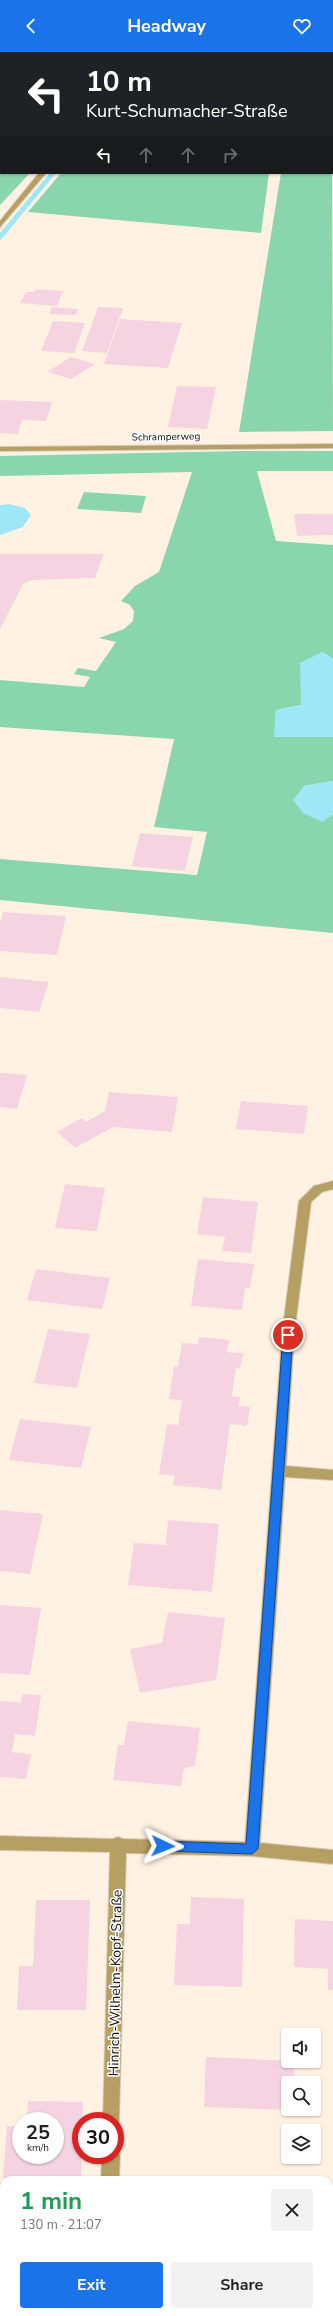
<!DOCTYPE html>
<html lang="en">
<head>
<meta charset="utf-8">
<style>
  body { margin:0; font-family:"Nunito Sans",sans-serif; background:#f2f2f2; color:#222; height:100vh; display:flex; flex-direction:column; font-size:15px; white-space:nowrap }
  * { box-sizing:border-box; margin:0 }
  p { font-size:13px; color:#767676 }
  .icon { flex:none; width:22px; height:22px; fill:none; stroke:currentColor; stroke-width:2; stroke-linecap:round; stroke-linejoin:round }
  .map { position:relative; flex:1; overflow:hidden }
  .drawer { position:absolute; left:0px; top:2124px; width:333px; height:140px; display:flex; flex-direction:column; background:#fff; border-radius:12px 12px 0 0; box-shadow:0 1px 3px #0004 }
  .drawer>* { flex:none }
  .hud { position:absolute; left:0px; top:0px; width:333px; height:122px; box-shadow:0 1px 3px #0004; background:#202124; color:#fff; overflow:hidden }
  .buttons { position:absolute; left:281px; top:1976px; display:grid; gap:8px }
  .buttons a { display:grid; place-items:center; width:40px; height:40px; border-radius:4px; background:#fff; box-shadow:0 1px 3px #0004; font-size:20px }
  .speed { position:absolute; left:12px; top:2060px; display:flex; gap:8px; font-size:20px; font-weight:700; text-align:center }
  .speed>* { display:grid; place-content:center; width:52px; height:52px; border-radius:50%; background:#fff; box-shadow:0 1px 3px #0004; line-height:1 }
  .speed small { font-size:10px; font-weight:400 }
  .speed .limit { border:6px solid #d22; background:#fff; color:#111 }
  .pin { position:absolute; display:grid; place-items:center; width:34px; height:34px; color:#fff; margin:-17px; border:2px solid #fff; border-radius:50%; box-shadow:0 1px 4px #0007 }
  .me { position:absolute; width:44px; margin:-22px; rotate:92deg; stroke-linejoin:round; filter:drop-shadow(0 0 3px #0008) }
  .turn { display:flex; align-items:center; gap:14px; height:84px; padding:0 20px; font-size:18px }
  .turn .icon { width:52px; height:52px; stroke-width:2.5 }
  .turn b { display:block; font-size:28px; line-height:34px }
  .lanes { display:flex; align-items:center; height:38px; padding:0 20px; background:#0003; justify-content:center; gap:20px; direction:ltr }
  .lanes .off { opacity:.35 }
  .round { display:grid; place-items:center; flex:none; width:42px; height:42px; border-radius:4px; background:#f2f2f2 }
  .headline { display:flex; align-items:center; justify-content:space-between; height:68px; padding:0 20px }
  h1 { font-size:24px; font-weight:700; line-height:30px; color:#1e9e55 }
  .action { display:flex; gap:8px; margin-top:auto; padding:8px 20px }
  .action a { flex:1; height:46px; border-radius:4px; background:#1a73e8; color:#fff; font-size:16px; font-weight:700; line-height:46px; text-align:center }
  .action a+a { background:#f2f2f2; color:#222 }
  header { display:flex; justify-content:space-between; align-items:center; height:52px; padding:0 20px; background:#1a73e8; color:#fff; font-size:18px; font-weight:700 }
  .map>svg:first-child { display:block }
</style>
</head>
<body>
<header><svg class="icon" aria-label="back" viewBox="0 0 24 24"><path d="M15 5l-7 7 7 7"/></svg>Headway<svg class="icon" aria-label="heart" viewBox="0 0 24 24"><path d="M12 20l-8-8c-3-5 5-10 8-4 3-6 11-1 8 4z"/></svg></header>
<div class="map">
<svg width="333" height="2264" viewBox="0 0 333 2264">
  <rect width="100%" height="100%" fill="#fff2e2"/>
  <!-- green -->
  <path fill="#89d5ae" d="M0 0H143L1 1V121H30L0 153Z
    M182 0H333V9L332 1Z
    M332 107 333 379 239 380 281 121H332Z
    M61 121H269L261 181 28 160Z
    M240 399H333V419H257L276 489 333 493V607L322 600 301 653 276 658 275 685H333V729L304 734 322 770 333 762V881L0 848V807L197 823 207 780 154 775 174 687 0 675V628L84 635 90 625 74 622 78 616 96 619 116 590 99 586 124 577 133 569 134 559 130 553 121 549 135 534 159 520 192 420 0 424V404Z
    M84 440 146 444 141 461 77 457Z"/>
  <!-- water -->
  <path fill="#9de7f7" d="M9 452 25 456 31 463 23 475 0 483V453Z
    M322 600 333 607V685H274L276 658 301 653 300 611Z
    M333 729V762L322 770 303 761 293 748 304 734Z"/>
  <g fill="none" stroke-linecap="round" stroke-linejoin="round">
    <!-- stream -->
    <path stroke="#9de7f7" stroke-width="5" d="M0 185 53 121"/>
  </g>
  <!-- building -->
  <path fill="#f6d3e1" d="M36 237 63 239 57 254 20 251 26 240H35Z
    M52 255 78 257 76 263 49 262Z
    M98 255 123 256 107 301 82 299Z
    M120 267 182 271 168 316 104 312Z
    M53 269 85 271 74 301 41 299Z
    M71 305 95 312 71 327 47 320Z
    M177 334 216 335 207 377 168 375Z
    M0 348 52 350 46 369 22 368 18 382 0 381Z
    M294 462H333V483L297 484Z
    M0 502H104L95 526 32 528 23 532 0 577Z
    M140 781 193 785 185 819 132 814Z
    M3 860 66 864 57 903 0 899V871Z
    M0 925 49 930 39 960 0 956Z
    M0 1021 27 1023 17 1057 0 1055Z
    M109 1040 178 1045 172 1080 113 1075 75 1096 57 1080 82 1066 86 1070 105 1059Z
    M241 1049 308 1054 304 1082 236 1077Z
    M65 1132 105 1136 97 1179 55 1176Z
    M203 1145 258 1150 251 1201 222 1199 225 1185 197 1182Z
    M198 1207 254 1212 250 1236H245L242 1258 191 1254Z
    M36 1217 110 1226 102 1257 27 1248Z
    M48 1277 90 1282 77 1336 34 1331Z
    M199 1285 229 1288 227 1300 243 1301 240 1317 236 1316 232 1344 240 1345 239 1354 250 1355 247 1374 230 1372 221 1438 173 1433 175 1424 159 1422 167 1372 178 1373 182 1348 169 1347 174 1314 178 1315 182 1291 198 1292Z
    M20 1367 91 1375 81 1416 9 1408Z
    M0 1458 43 1462 30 1522 0 1519Z
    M168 1468 219 1472 212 1540 128 1533 134 1491 166 1493Z
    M0 1553 41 1556 30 1623 0 1621Z
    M168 1560 225 1566 216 1628 140 1641 130 1597 162 1591Z
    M23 1642 41 1643 35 1684 15 1682 12 1700 31 1702 26 1727 0 1725V1649L21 1651Z
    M128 1669 200 1676 195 1714 184 1716 181 1734 113 1728 118 1693H124Z
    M191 1845 244 1847 242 1935 174 1933 177 1872H190Z
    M36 1848H90L86 1958H17L19 1914H33Z
    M295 1867 333 1869V1938H328V1917L294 1915Z
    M206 2005 294 2009V2031H288V2058L204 2055Z
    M28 2049 83 2050 81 2127 3 2126 7 2074H21V2103H55V2069H27Z
    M6 2260H59V2264H6Z
    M142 2260H233V2264H141Z"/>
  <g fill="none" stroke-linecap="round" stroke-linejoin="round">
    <defs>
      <path id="street" d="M39 121H46L0 175V169Z
        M333 392V396L0 399V395Z
        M333 1129V1137L322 1140 311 1150 294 1283 286 1414 333 1418V1428L285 1425 260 1791 333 1798V1812L252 1804 126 1801 119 2069 115 2076V2069H103L110 1800 0 1798V1784L113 1787 118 1785 123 1787 245 1790 282 1283 299 1149 314 1134Z
        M115 2096 120 2103 119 2128H101L102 2103H115Z"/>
    </defs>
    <!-- street casing -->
    <use href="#street" stroke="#d9cdbe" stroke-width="2"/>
    <!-- street -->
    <use href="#street" fill="#b69f62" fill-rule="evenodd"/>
  </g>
  <!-- route -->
  <path fill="#1a73e8" stroke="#114b97" d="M288 1280 293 1283 258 1797 252 1802 163 1799 157 1794 163 1789 246 1792 283 1283Z"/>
  <g text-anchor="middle" stroke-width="3" stroke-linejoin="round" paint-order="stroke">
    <!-- far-street labels -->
    <g font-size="10" fill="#130c04" stroke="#fff">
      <text transform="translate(166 384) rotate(-1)" y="4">Schramperweg</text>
    </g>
    <!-- near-street labels -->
    <g font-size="14" fill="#130c04" stroke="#fff">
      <text transform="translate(115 1931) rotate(-89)" y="5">Hinrich-Wilhelm-Kopf-Straße</text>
    </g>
  </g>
</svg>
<div class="buttons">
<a><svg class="icon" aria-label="sound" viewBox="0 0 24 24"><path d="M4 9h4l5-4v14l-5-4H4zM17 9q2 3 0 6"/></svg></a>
<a><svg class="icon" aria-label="search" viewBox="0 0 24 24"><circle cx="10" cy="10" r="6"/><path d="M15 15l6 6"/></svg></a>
<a><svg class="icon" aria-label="layers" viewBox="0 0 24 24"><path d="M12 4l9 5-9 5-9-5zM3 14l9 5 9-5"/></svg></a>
</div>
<div class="speed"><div>25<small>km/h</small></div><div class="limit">30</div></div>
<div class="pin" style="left:288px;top:1283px;background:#d93025"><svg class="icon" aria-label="arrive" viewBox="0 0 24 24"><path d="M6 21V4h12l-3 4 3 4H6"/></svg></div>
<svg class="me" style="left:163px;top:1794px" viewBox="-20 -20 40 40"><path d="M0-17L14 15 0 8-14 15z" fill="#1a73e8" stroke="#fff" stroke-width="4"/></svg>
<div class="hud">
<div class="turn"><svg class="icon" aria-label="left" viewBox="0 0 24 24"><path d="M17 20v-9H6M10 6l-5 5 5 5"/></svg><div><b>10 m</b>Kurt-Schumacher-Straße</div></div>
<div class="lanes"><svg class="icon" aria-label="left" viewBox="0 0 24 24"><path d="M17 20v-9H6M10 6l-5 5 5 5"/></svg><svg class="icon off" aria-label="ahead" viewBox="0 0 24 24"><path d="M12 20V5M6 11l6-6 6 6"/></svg><svg class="icon off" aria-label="ahead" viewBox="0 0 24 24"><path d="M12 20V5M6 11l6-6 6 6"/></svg><svg class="icon off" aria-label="right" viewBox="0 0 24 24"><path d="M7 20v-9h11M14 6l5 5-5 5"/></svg></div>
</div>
<section class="drawer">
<div class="headline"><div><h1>1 min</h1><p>130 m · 21:07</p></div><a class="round"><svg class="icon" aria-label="close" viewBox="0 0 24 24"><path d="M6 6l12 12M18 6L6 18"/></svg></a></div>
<div class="action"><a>Exit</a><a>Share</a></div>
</section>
</div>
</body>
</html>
